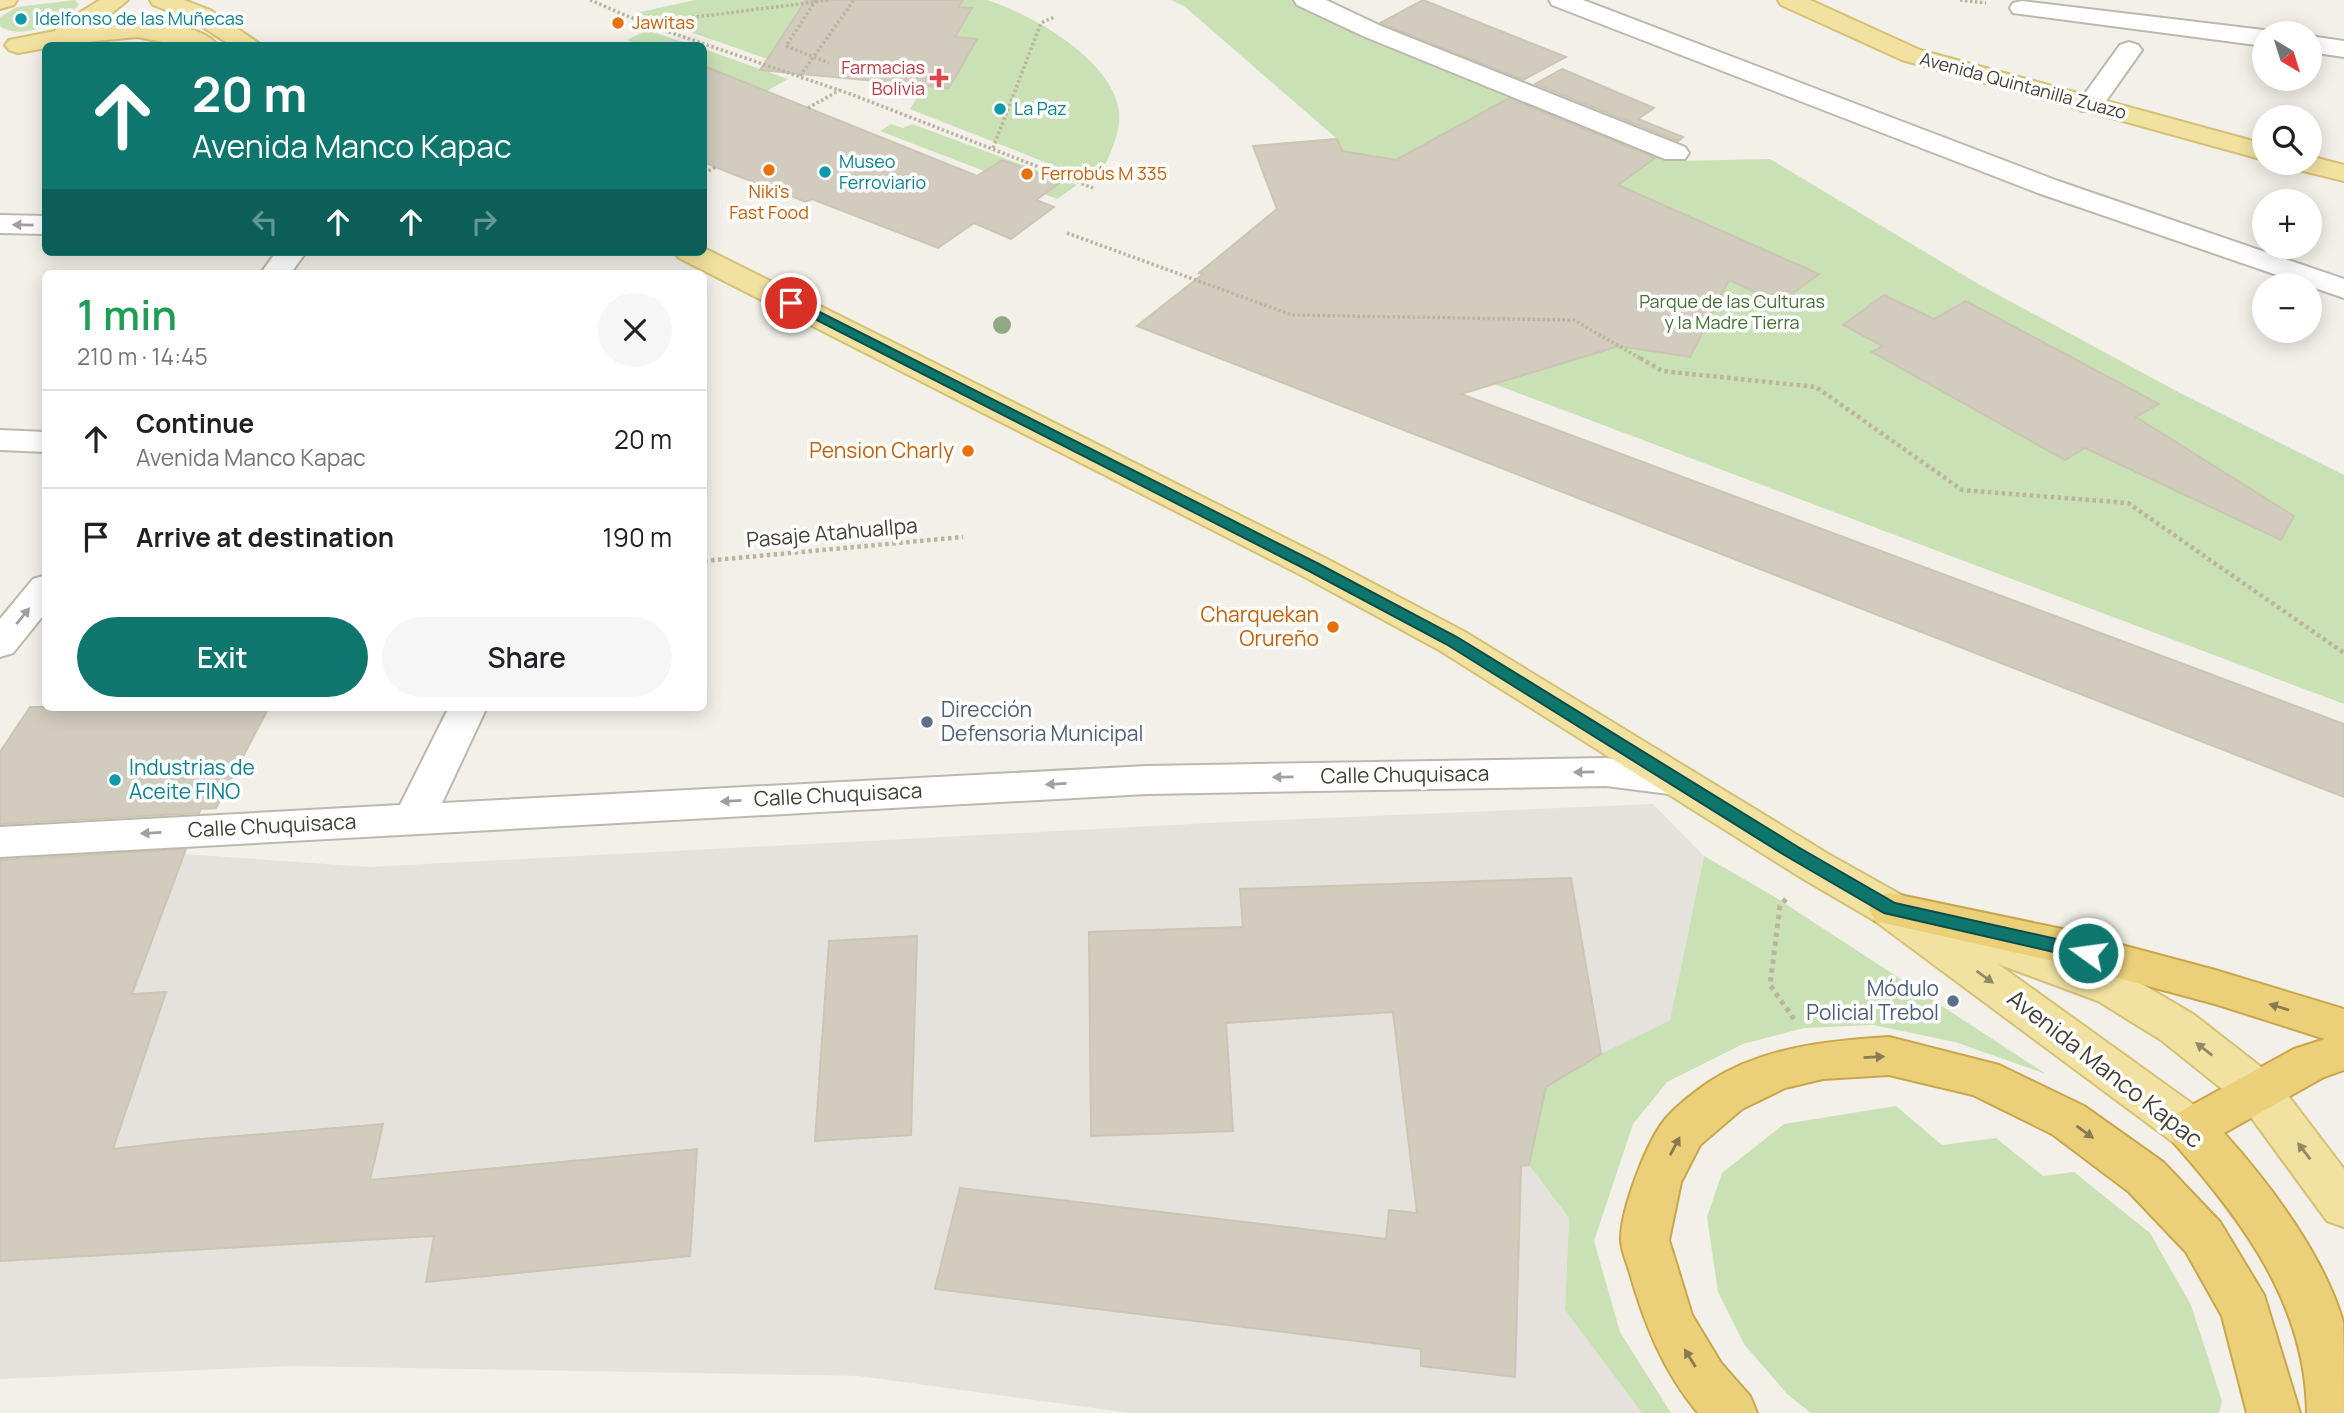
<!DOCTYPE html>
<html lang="en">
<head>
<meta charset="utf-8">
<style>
  body { margin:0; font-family:Manrope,sans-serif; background:#f6f6f6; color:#202124; height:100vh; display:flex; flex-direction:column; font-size:26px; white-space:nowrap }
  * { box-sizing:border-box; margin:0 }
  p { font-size:23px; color:#757577 }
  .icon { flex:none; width:38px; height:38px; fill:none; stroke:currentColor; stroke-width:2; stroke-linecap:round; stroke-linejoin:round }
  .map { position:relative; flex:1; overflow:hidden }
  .panel { position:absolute; left:42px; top:270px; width:665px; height:441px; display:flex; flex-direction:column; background:#fff; border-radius:10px; box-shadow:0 4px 18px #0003 }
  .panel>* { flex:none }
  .top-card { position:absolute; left:42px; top:42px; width:665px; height:214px; border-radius:10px; box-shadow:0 4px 18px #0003; background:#0f766e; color:#fff; overflow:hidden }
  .needle { width:46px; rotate:142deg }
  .tools { position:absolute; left:2252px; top:21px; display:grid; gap:14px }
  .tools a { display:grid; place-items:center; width:70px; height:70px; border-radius:50%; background:#fff; box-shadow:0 4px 18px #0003; font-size:35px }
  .pin { position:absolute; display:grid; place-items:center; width:60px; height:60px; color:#fff; margin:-30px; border:4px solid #fff; border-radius:50%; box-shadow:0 2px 7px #0007 }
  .me { position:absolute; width:77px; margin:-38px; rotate:284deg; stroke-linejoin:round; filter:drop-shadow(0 0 5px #0008) }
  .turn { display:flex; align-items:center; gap:24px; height:147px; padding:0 35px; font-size:32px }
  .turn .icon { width:91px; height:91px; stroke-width:2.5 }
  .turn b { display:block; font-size:49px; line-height:60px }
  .lanes { display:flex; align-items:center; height:66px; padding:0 35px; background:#0003; justify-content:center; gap:35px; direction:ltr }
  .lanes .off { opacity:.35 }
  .round { display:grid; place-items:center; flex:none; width:74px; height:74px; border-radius:37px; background:#f6f6f6 }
  .summary { display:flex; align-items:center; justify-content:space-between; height:119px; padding:0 35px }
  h1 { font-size:42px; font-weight:600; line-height:52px; color:#1e9e55 }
  .action { display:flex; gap:14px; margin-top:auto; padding:14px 35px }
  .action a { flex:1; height:80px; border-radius:42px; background:#0f766e; color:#fff; font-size:28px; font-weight:600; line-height:80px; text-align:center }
  .action a+a { background:#f6f6f6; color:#202124 }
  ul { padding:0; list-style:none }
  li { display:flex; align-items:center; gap:21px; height:98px; padding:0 35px; border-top:2px solid #e0e0e0 }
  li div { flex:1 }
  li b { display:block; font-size:26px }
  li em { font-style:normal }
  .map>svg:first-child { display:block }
</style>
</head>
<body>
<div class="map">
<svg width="2344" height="1413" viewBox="0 0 2344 1413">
  <rect width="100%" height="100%" fill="#f2f0e8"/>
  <!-- industrial -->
  <path fill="#e5e2dd" d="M1653 804 1704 856 1670 1020 1601 1054 1529 1165 1569 1218 1565 1310 1642 1413H1130L859 1376 291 1366 0 1379V866L184 854 369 867 1229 822Z"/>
  <!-- green -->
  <path fill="#cae1b6" d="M75 0 79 4 76 8C59 23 21 41 0 26V17L17 7Z
    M695 0H987C1031 14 1112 59 1119 111 1122 132 1106 166 1095 182L910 109 925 85 949 87 977 40 955 37 972 8 865 11 819 77 636 13Z
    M1171 0H1291L1556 110 1570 132 1596 129 1675 161 1770 159 1980 285 2180 393 2344 475V704L1199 273 1277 208 1253 146 1336 138 1184 6Z
    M647 30 692 45H641L627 40Z
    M704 49 788 79 767 91 704 68Z
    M891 124 903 128 912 124 1077 185 1057 199 880 131Z
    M1704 856 1775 897 2046 1074 1955 1042 1873 1025 1804 1028 1743 1044 1667 1082 1633 1124 1594 1241 1620 1332 1671 1413H1642L1565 1310 1569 1218 1529 1165 1546 1087 1601 1054 1670 1020Z
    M1896 1106 1942 1145 1996 1138 2043 1176 2074 1172 2150 1233 2191 1305 2222 1401 2219 1413H1811L1787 1394 1744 1344 1718 1292 1707 1217 1722 1173 1784 1124Z"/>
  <!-- building -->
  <path fill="#d2ccbf" stroke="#ccc5b3" stroke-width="2" d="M806 0H963L958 7 972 8 955 37 977 39 949 88 760 70Z
    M1423 0 1566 57 1523 80 1380 23Z
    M704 66 977 176 1002 160 1061 182 1036 200 1054 207 1011 239 974 223 938 248 812 199 806 202 730 173 704 162Z
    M1562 69 1654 108 1638 119 1683 137 1678 141 1535 84Z
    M1509 98 1655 158 1618 185 1819 274 1779 303 1729 280 1690 357 1619 346 1461 394 2344 724V797L1137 326 1203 274 1199 273 1277 209 1253 146 1337 139 1342 151 1396 160Z
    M1884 295 1934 319 1966 301 2159 404 2136 417 2294 516 2281 540 2085 448 2065 460 1872 352 1883 346 1843 325Z
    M30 707H269L216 808 201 809 199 813 0 824V752Z
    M186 849 132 994 166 992 113 1149 189 1140 383 1124 370 1180 697 1149 690 1256 426 1282 434 1236 0 1261V860Z
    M1571 878 1601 1054 1546 1087 1529 1165 1521 1166 1515 1377 1421 1366V1349L935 1289 960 1188 1386 1239 1389 1210 1417 1213 1393 1012 1226 1023 1233 1131 1091 1136 1089 932 1243 927 1240 889Z
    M917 936 911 1135 815 1141 829 941Z"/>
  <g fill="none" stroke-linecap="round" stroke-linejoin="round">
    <defs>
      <path id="minor" d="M1294 0H1326L1381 26 1685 147 1689 153 1685 159H1665L1363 36 1297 5Z
        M1549 0H1583L2058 181 2344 279V298L2038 193 1552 5Z
        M2022 1 2264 30 2273 33H2264V46L2013 13 2010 8 2013 3Z
        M2310 36 2344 41V57L2310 52Z
        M2129 42 2138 45 2142 50 2099 111H2081L2077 105 2081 99 2120 45Z
        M0 215 46 216V234L0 233Z
        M276 252H306L291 273H261Z
        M0 430 46 432V452L0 450Z
        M46 575V612L13 653 0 657V619L33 579Z
        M449 707H487L442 803 1147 766 1606 758 1691 771 1697 781 1691 791 1677 795 1606 786 1147 794 0 857V827L400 805Z"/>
      <path id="major" d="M0 0H17L14 5 0 9Z
        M100 0H128L97 25C126 22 200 19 218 46H183L137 37 46 46V48L18 53 9 50 5 45 9 40 55 31 58 26Z
        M150 0H184L210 10 263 46H232L192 20 153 5Z
        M1778 0H1810L1920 50 2264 144V160L1902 60 1781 5Z
        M2310 156 2344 165V181L2295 169 2291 163H2310Z
        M704 248 1327 559 1465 632 1830 855 1905 897 1952 932 1956 925 1971 920 1986 925 2130 977 2193 1014 2274 1077 2344 1169V1227L2327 1221 2242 1105 2161 1040 2098 1001 1998 964 2208 1115 2214 1129 2208 1143 2191 1149 2174 1143 1875 921 1800 877 1439 650 1301 575 679 258 674 252H704Z"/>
      <path id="highway" d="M1890 893 2062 929 2215 970 2344 1009V1070L2324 1077 2224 1133C2270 1184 2324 1256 2343 1322 2344 1345 2344 1388 2344 1413H2307C2306 1305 2243 1221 2174 1143L2168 1129 2174 1115 2294 1049 2325 1039 2215 1004 2062 963 1875 921 1869 909 1875 897Z
        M1889 1037 1999 1065 2084 1106 2163 1162 2220 1222 2264 1295 2300 1413H2247L2222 1316 2186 1252 2129 1192 2052 1134 1973 1095 1889 1075 1823 1079 1785 1088 1742 1109 1700 1145 1681 1182 1669 1240 1692 1315 1721 1363 1750 1396 1757 1413H1698C1663 1371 1644 1323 1629 1270 1626 1261 1621 1249 1621 1239 1621 1209 1648 1137 1668 1116 1679 1104 1696 1091 1709 1082 1763 1047 1827 1041 1889 1037Z"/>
    </defs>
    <!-- minor casing -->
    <use href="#minor" stroke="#bcb8ac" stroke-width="4"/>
    <!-- major casing -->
    <use href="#major" stroke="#d5c073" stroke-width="4"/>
    <!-- highway casing -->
    <use href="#highway" stroke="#caa64a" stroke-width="4"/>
    <!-- path-far2 -->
    <path stroke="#bcb49f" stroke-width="3.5" stroke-dasharray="2.5 2.5" stroke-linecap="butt" d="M590 0 646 24 853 95 1093 188
      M1960 0 1986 3
      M647 23 831 0
      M800 76 854 0
      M808 108 840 90
      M993 148 1041 23 1054 17
      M704 173 716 167
      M1067 233 1292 315 1574 320 1643 360"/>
    <!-- path-far1 -->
    <path stroke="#bcb49f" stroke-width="4.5" stroke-dasharray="3.5 3.5" stroke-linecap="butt" d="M1640 358 1662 371 1816 387 1962 490 2128 503 2344 653
      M704 561 963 537"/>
    <!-- path -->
    <path stroke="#bcb49f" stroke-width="5" stroke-dasharray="4.5 4.5" stroke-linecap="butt" d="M1786 899 1780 906 1770 985 1794 1019"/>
    <!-- minor -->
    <use href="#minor" fill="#fff" fill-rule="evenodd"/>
    <!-- major -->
    <use href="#major" fill="#f2e2a1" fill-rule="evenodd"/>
    <!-- highway -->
    <use href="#highway" fill="#ecd079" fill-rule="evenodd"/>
    <!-- path-bridge -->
    <path stroke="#bcb49f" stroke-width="3.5" stroke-dasharray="2.5 2.5" stroke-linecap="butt" d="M816 0 786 46 829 63"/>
  </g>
  <!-- trees -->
  <circle fill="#92a984" cx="1002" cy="325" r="9"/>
  <!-- one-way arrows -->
  <defs><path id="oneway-solid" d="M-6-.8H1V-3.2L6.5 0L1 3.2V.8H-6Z" transform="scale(1.75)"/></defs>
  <g fill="#a2a09c">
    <use href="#oneway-solid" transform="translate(23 225) rotate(-179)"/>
    <use href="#oneway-solid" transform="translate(23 616) rotate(-51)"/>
    <use href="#oneway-solid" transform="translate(1584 772) rotate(179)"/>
    <use href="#oneway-solid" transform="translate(1283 777) rotate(179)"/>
    <use href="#oneway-solid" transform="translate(1056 784) rotate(177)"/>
    <use href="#oneway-solid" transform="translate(731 801) rotate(177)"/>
    <use href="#oneway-solid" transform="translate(151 833) rotate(177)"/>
  </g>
  <g fill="#938967">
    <use href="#oneway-solid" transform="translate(1985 977) rotate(36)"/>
    <use href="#oneway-solid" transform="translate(2204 1049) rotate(-142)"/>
    <use href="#oneway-solid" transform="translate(2304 1151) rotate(-127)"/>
  </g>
  <g fill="#887a52">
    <use href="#oneway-solid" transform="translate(2279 1007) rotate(-163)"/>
    <use href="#oneway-solid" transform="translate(1874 1057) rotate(-3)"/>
    <use href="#oneway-solid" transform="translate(2085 1132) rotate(36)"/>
    <use href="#oneway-solid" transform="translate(1675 1146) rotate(-62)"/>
    <use href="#oneway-solid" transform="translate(1690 1358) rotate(-122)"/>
  </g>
  <!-- route -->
  <path fill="#0f766e" stroke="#0a4d48" stroke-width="2" d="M787 300H796L1319 564 1457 637 1798 847 1895 903 2088 946 2097 953 2088 960 1884 913 1786 856 1446 644 1309 571 787 305Z"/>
  <!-- markers -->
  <g fill="#0f9aa8" stroke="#fff" stroke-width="2.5">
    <circle cx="21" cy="19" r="7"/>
    <circle cx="1000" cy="109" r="7"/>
    <circle cx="825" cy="172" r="7"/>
    <circle cx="115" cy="780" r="7"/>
  </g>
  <g fill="#e8710a" stroke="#fff" stroke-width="2.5">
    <circle cx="618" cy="23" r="7"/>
    <circle cx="769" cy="170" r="7"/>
    <circle cx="1027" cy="174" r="7"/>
    <circle cx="968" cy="451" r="7"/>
    <circle cx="1333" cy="627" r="7"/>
  </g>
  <path fill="#e0444e" stroke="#fff" stroke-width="2.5" d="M935.5 67.5h7v7h7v7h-7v7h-7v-7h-7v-7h7z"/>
  <g fill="#5c6f8a" stroke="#fff" stroke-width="2.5">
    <circle cx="927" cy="722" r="7"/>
    <circle cx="1953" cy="1001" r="7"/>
  </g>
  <g text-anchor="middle" stroke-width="7" stroke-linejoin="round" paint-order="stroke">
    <!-- far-culture labels -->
    <g font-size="18" fill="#0d838f" stroke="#fff" text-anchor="start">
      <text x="35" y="25">Idelfonso de las Muñecas</text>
      <text x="1014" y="115">La Paz</text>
      <text x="839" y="168">Museo<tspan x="839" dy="21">Ferroviario</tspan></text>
    </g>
    <!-- far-food labels -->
    <g font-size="18" fill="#c56008" stroke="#fff" text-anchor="start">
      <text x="632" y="29">Jawitas</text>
      <text x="1041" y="180">Ferrobús M 335</text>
      <text x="769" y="198" text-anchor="middle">Niki's<tspan x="769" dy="21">Fast Food</tspan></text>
    </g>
    <!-- far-health labels -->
    <g font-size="18" fill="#be3a42" stroke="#fff" text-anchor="end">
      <text x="925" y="74">Farmacias<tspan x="925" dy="21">Bolivia</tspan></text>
    </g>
    <!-- far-street labels -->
    <g font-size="18" fill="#454138" stroke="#fff">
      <text transform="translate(2023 86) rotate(15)" y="6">Avenida Quintanilla Zuazo</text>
    </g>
    <!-- far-park labels -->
    <g font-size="18" fill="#446f32" stroke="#fff">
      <text x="1732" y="308">Parque de las Culturas<tspan x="1732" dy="21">y la Madre Tierra</tspan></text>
    </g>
    <!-- food labels -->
    <g font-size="21" fill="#c56008" stroke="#fff" text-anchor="end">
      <text x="954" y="458">Pension Charly</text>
      <text x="1319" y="622">Charquekan<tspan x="1319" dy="24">Orureño</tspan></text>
    </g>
    <!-- street labels -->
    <g font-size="21" fill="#454138" stroke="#fff">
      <text transform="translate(832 533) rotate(-5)" y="7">Pasaje Atahuallpa</text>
      <text transform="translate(1405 775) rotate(-1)" y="7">Calle Chuquisaca</text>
      <text transform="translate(838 795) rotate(-3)" y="7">Calle Chuquisaca</text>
      <text transform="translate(272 826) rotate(-3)" y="7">Calle Chuquisaca</text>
    </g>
    <!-- service labels -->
    <g font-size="21" fill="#4e5e75" stroke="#fff" text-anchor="start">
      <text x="941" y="717">Dirección<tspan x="941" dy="24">Defensoria Municipal</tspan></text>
      <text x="1939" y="996" text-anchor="end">Módulo<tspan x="1939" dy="24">Policial Trebol</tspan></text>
    </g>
    <!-- culture labels -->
    <g font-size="21" fill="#0d838f" stroke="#fff" text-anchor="start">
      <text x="129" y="775">Industrias de<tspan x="129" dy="24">Aceite FINO</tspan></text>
    </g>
    <!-- near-street labels -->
    <g font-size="24" fill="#454138" stroke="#fff">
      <text transform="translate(2105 1069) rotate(38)" y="8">Avenida Manco Kapac</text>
    </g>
  </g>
</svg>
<div class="tools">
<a><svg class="needle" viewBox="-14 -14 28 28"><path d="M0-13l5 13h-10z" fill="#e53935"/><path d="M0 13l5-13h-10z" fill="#757577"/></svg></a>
<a><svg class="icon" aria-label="search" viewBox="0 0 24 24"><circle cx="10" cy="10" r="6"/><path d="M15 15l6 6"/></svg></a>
<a>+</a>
<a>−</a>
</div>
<div class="pin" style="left:791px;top:303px;background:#d93025"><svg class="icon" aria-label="arrive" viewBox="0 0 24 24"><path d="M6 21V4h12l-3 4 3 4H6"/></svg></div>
<svg class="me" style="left:2088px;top:953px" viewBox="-20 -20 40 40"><circle r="17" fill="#0f766e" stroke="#fff" stroke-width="3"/><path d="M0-11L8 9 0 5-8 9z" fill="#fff"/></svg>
<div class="top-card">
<div class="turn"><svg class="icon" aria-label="ahead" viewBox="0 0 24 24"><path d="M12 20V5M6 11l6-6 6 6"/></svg><div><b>20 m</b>Avenida Manco Kapac</div></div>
<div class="lanes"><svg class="icon off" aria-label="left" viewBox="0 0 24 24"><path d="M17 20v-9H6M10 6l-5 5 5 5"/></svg><svg class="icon" aria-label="ahead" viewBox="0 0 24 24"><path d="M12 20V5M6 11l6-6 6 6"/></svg><svg class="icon" aria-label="ahead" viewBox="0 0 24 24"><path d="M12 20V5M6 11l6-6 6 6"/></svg><svg class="icon off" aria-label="right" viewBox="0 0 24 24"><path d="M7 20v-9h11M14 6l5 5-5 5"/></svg></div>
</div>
<section class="panel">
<div class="summary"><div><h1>1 min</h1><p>210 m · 14:45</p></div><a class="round"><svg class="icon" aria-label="close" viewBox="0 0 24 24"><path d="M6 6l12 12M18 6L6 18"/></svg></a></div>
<ul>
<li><svg class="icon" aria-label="ahead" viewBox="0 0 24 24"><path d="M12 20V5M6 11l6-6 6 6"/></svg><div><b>Continue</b><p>Avenida Manco Kapac</p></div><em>20 m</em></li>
<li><svg class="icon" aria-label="arrive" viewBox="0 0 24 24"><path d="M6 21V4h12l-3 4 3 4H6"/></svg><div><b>Arrive at destination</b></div><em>190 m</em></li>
</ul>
<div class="action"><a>Exit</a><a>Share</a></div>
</section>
</div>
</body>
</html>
